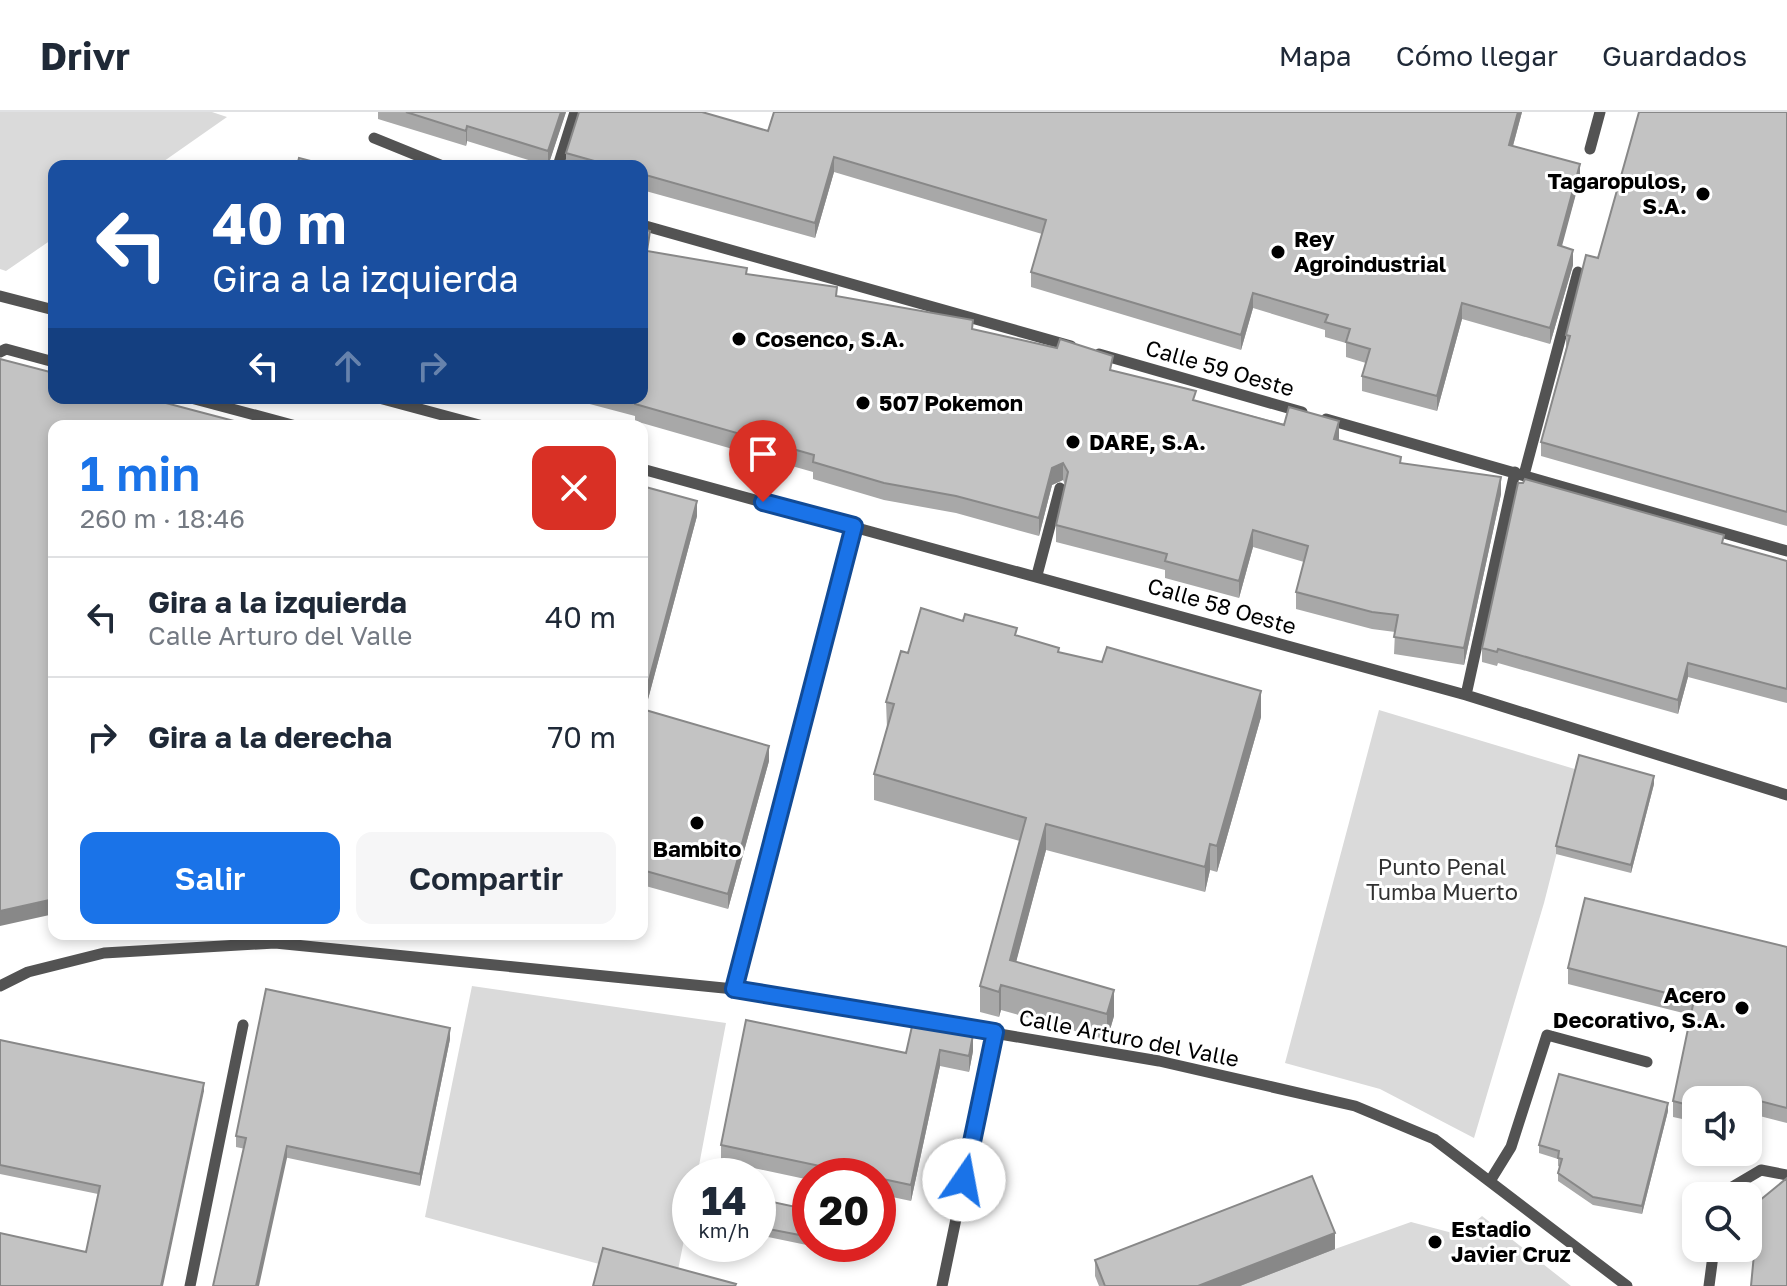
<!DOCTYPE html>
<html lang="es">
<head>
<meta charset="utf-8">
<style>
  body { margin:0; font-family:"Golos Text",sans-serif; background:#f6f6f7; color:#1f2937; height:100vh; display:flex; flex-direction:column; font-size:30px; white-space:nowrap }
  * { box-sizing:border-box; margin:0 }
  p { font-size:26px; color:#747a83 }
  .icon { flex:none; width:44px; height:44px; fill:none; stroke:currentColor; stroke-width:2; stroke-linecap:round; stroke-linejoin:round }
  .map { position:relative; flex:1; overflow:hidden }
  .side { position:absolute; left:48px; top:308px; width:600px; height:520px; display:flex; flex-direction:column; background:#fff; border-radius:16px; box-shadow:0 4px 12px #0003 }
  .side>* { flex:none }
  .hud { position:absolute; left:48px; top:48px; width:600px; height:244px; border-radius:16px; box-shadow:0 4px 12px #0003; background:#1a4fa0; color:#fff; overflow:hidden }
  .tools { position:absolute; left:1682px; top:974px; display:grid; gap:16px }
  .tools a { display:grid; place-items:center; width:80px; height:80px; border-radius:16px; background:#fff; box-shadow:0 4px 12px #0003; font-size:40px }
  .speed { position:absolute; left:672px; top:1046px; display:flex; gap:16px; font-size:40px; font-weight:700; text-align:center }
  .speed>* { display:grid; place-content:center; width:104px; height:104px; border-radius:50%; background:#fff; box-shadow:0 4px 12px #0003; line-height:1 }
  .speed small { font-size:20px; font-weight:400 }
  .speed .limit { border:12px solid #d22; background:#fff; color:#111 }
  .pin { position:absolute; display:grid; place-items:center; width:68px; height:68px; color:#fff; margin:-82px -34px; border-radius:50% 50% 50% 0; rotate:-45deg; box-shadow:0 0 8px #0007 }
  .pin .icon { rotate:45deg }
  .me { position:absolute; width:88px; margin:-44px; rotate:12deg; stroke-linejoin:round; filter:drop-shadow(0 0 6px #0008) }
  .turn { display:flex; align-items:center; gap:28px; height:168px; padding:0 32px; font-size:36px }
  .turn .icon { width:104px; height:104px; stroke-width:2.5 }
  .turn b { display:block; font-size:56px; line-height:68px }
  .lanes { display:flex; align-items:center; height:76px; padding:0 32px; background:#0003; justify-content:center; gap:40px; direction:ltr }
  .lanes .off { opacity:.35 }
  .round { display:grid; place-items:center; flex:none; width:84px; height:84px; border-radius:16px; background:#f6f6f7 }
  .summary { display:flex; align-items:center; justify-content:space-between; height:136px; padding:0 32px }
  h1 { font-size:48px; font-weight:600; line-height:60px; color:#1a73e8 }
  .action { display:flex; gap:16px; margin-top:auto; padding:16px 32px }
  .action a { flex:1; height:92px; border-radius:16px; background:#1a73e8; color:#fff; font-size:32px; font-weight:600; line-height:92px; text-align:center }
  .action a+a { background:#f6f6f7; color:#1f2937 }
  ul { padding:0; list-style:none }
  li { display:flex; align-items:center; gap:24px; height:120px; padding:0 32px; border-top:2px solid #e0e1e3 }
  li div { flex:1 }
  li b { display:block; font-size:30px }
  li em { font-style:normal }
  header { display:flex; align-items:center; gap:48px; box-sizing:border-box; height:112px; padding:0 40px; background:#fff; border-bottom:2px solid #e0e1e3 }
  header strong { font-size:38px }
  nav { display:flex; gap:44px; margin-inline-start:auto; font-size:28px }
  .map>svg:first-child { display:block }
</style>
</head>
<body>
<header>
<strong>Drivr</strong>
<nav><a>Mapa</a><a>Cómo llegar</a><a>Guardados</a></nav>
</header>
<div class="map">
<svg width="1787" height="1174" viewBox="0 0 1787 1174">
  <rect width="100%" height="100%" fill="#fff"/>
  <!-- green -->
  <path fill="#dadada" d="M0 0H212L227 5 157 54H54V126L6 159 0 157Z
    M1379 598 1578 658 1544 791 1474 1026 1380 977 1285 951Z
    M472 874 726 911 697 1064H690V1098L677 1163 666 1170 425 1105Z
    M1312 1080 1335 1137 1411 1110 1460 1123 1482 1104 1571 1174H1099Z"/>
  <g fill="none" stroke-linecap="round" stroke-linejoin="round">
    <!-- lane -->
    <path stroke="#535353" stroke-width="11" d="M374 26 443 54
      M1590 37 1600 0
      M558 54 575 0
      M642 113 1071 234
      M0 184 54 198
      M0 240 6 237 54 250
      M1099 242 1302 300
      M191 286 296 314
      M379 286 483 314
      M1326 307 1787 439
      M642 357 1466 583 1787 683
      M1524 363 1578 160
      M1037 463 1060 376
      M1466 583 1515 360
      M0 874 28 860 104 841 275 831 734 877 1159 949 1355 994 1434 1027 1627 1174
      M734 877 854 414
      M1490 1069 1511 1035 1547 923 1647 950
      M1717 1084 1761 1058 1787 1063
      M190 1174 243 913
      M942 1174 995 920
      M1709 1174 1714 1136"/>
  </g>
  <!-- wall -->
  <path fill="#a8a8a8" d="M378 0H566L548 54 467 29 466 34 378 7Z
    M774 0H1522L1513 34 1580 67 1561 134 1573 153 1550 232 1462 207 1437 299 1362 279V264L1366 251 1346 245V231L1325 225V218L1253 196 1241 238 1031 175V160L1042 122 834 60 815 126 642 78V54H566V41L768 19Z
    M1787 0V414L1541 344V330L1566 236V223L1598 146Z
    M650 139 973 217 1113 259 1196 289 1339 326V328L1401 351 1501 382 1464 553 1394 542 1395 520 1372 517 1296 497V480L1304 450 1253 435 1239 486 1165 466V458L1056 430V413L1065 373 1063 368 1052 373 1039 424 956 401 884 388 813 367V360L635 309V304L567 286H642Z
    M642 374 697 404 645 598 769 649 728 797 642 773Z
    M1724 432 1787 449V591L1688 565 1678 602 1498 551 1497 554 1482 550V536Z
    M963 509 1017 524 1059 540 1261 605 1217 760 1210 758 1205 780 1046 738 1016 849 1114 904 1107 928 1001 898 999 905 980 900V874L1020 729 874 688V662L887 616 886 590 908 541Z
    M1654 672 1631 761 1556 742V734Z
    M1787 835V1011L1748 1001V988H1696V1010L1673 1005V989L1691 903 1568 872V856Z
    M913 910 973 939 969 960 940 954 911 1089 878 1082V1064H810V1068L721 1049V1033L906 941Z
    M450 927 420 1074 236 1035V1024Z
    M0 928 204 979 86 1140 98 1082 0 1062Z
    M1668 999 1642 1102 1593 1093 1558 1069V1061L1560 1055 1558 1054V1047L1539 1041V1033Z
    M758 1087 810 1098V1132H857L855 1143 758 1123Z
    M1335 1137 1240 1174H1099L1095 1164V1148Z"/>
  <!-- shaded-wall -->
  <path fill="#888" d="M561 0H566L548 54V39Z
    M1518 0H1522L1509 48V33Z
    M467 14V29L466 34V19Z
    M834 45V60L815 126V111Z
    M1580 52V67L1558 149V133Z
    M1573 138V153L1550 232V216Z
    M1253 181V196L1241 238V223Z
    M1462 191V207L1437 299V284Z
    M1339 309V326L1334 344V327Z
    M1063 351V368L1052 373 1039 424V406L1052 356Z
    M1501 365V382L1464 553V536Z
    M697 389V404L642 610V594Z
    M1253 418V435L1239 486V469Z
    M1688 551V565L1678 602V588Z
    M1261 579V605L1217 760V734Z
    M769 634V649L728 797V782Z
    M1654 664V672L1631 761V753Z
    M1046 712V738L1010 873V848Z
    M1210 732V758L1205 780V755Z
    M54 787V802L0 814V799Z
    M1001 873V898L999 905V880Z
    M1114 878V904L1107 928V902Z
    M450 916V927L420 1074V1062Z
    M973 923V939L969 960V944Z
    M940 938V954L911 1089V1073Z
    M204 971V979L163 1174H161Z
    M1668 991V999L1642 1102V1094Z
    M287 1034V1046L259 1174H256Z
    M1335 1121V1137L1240 1174H1198Z"/>
  <!-- building -->
  <path fill="#c3c3c3" stroke="#888" stroke-width="2" d="M406 0H561L548 39 467 14 466 19Z
    M579 0H702L768 19 774 0H1518L1509 33 1580 52 1558 133 1573 138 1550 216 1462 191 1437 284 1362 264 1370 237 1346 230 1350 217 1325 210 1328 203 1253 181 1241 223 1031 160 1046 108 834 45 815 111 642 62V54H612L566 41Z
    M1639 0H1787V400L1541 330 1570 224 1566 223 1586 143 1598 146Z
    M299 46 330 54H297Z
    M642 117 650 119 647 139 747 156 746 162 837 175 836 184 973 208 972 217 1057 236 1060 227 1113 244 1110 258 1196 279 1193 288 1284 313 1289 295 1339 309 1334 327 1401 345 1400 351 1501 365 1464 536 1394 525 1398 503 1372 500 1296 480 1308 434 1253 418 1239 469 1165 449 1167 442 1056 413 1068 360 1063 351 1052 356 1039 406 956 384 884 371 813 350 814 343 635 292V287L631 286H642Z
    M0 247 54 261V286H147L253 314H54V787L0 799Z
    M1525 367 1724 423 1722 431 1787 449V577L1688 551 1678 588 1498 537 1497 540 1482 536 1518 371H1523Z
    M642 374 697 389 642 594Z
    M921 496 963 509 965 502 1017 516 1015 523 1059 536 1058 540 1102 550 1107 535 1261 579 1217 734 1210 732 1205 755 1046 712 1010 848 1114 878 1107 902 1001 873 999 880 980 874 1026 706 874 662 894 592 886 590 901 539 908 541Z
    M642 597 769 634 728 782 642 758Z
    M1579 643 1654 664 1631 753 1556 734Z
    M1585 786 1787 835V996L1710 976 1707 988H1696V995L1673 989 1694 888 1568 856Z
    M266 877 450 916 420 1062 287 1034 256 1174H213L246 1026 236 1024Z
    M746 908 906 941 913 910 973 923 969 944 940 938 911 1073 878 1066V1064H867L721 1033Z
    M0 928 204 971 161 1174H0V1121L86 1140 100 1074 0 1053Z
    M1559 962 1668 991 1642 1094 1593 1085 1558 1061 1562 1047 1558 1046 1559 1039 1539 1033Z
    M1312 1064 1335 1121 1198 1174H1105L1095 1148Z
    M1787 1066V1174H1751L1759 1089Z
    M758 1087 810 1098V1125L758 1115Z
    M603 1136 736 1172 735 1174H593Z"/>
  <g fill="none" stroke-linecap="round" stroke-linejoin="round">
    <defs>
      <path id="route" d="M763 390 854 414 734 877 995 920 964 1068"/>
    </defs>
    <!-- route casing -->
    <use href="#route" stroke="#114b97" stroke-width="20"/>
    <!-- route -->
    <use href="#route" stroke="#1a73e8" stroke-width="14"/>
  </g>
  <!-- markers -->
  <g fill="#000" stroke="#fff" stroke-width="3">
    <circle cx="1703" cy="82" r="8"/>
    <circle cx="1278" cy="140" r="8"/>
    <circle cx="739" cy="227" r="8"/>
    <circle cx="863" cy="291" r="8"/>
    <circle cx="1073" cy="330" r="8"/>
    <circle cx="697" cy="711" r="8"/>
    <circle cx="1742" cy="896" r="8"/>
    <circle cx="1435" cy="1130" r="8"/>
  </g>
  <g text-anchor="middle" stroke-width="6" stroke-linejoin="round" paint-order="stroke">
    <!-- poi labels -->
    <g font-size="22" font-weight="bold" fill="#000" stroke="#fff" text-anchor="start">
      <text x="1687" y="77" text-anchor="end">Tagaropulos,<tspan x="1687" dy="25">S.A.</tspan></text>
      <text x="1294" y="135">Rey<tspan x="1294" dy="25">Agroindustrial</tspan></text>
      <text x="755" y="235">Cosenco, S.A.</text>
      <text x="879" y="299">507 Pokemon</text>
      <text x="1089" y="338">DARE, S.A.</text>
      <text x="697" y="745" text-anchor="middle">Bambito</text>
      <text x="1726" y="891" text-anchor="end">Acero<tspan x="1726" dy="25">Decorativo, S.A.</tspan></text>
      <text x="1451" y="1125">Estadio<tspan x="1451" dy="25">Javier Cruz</tspan></text>
    </g>
    <!-- street labels -->
    <g font-size="22" fill="#000" stroke="#fff">
      <text transform="translate(1220 256) rotate(16)" y="8">Calle 59 Oeste</text>
      <text transform="translate(1222 494) rotate(16)" y="8">Calle 58 Oeste</text>
      <text transform="translate(1129 926) rotate(11)" y="8">Calle Arturo del Valle</text>
    </g>
    <!-- park labels -->
    <g font-size="22" fill="#313131" stroke="#fff">
      <text x="1442" y="763">Punto Penal<tspan x="1442" dy="25">Tumba Muerto</tspan></text>
    </g>
  </g>
</svg>
<div class="tools">
<a><svg class="icon" aria-label="sound" viewBox="0 0 24 24"><path d="M4 9h4l5-4v14l-5-4H4zM17 9q2 3 0 6"/></svg></a>
<a><svg class="icon" aria-label="search" viewBox="0 0 24 24"><circle cx="10" cy="10" r="6"/><path d="M15 15l6 6"/></svg></a>
</div>
<div class="speed"><div>14<small>km/h</small></div><div class="limit">20</div></div>
<div class="pin" style="left:763px;top:390px;background:#d93025"><svg class="icon" aria-label="arrive" viewBox="0 0 24 24"><path d="M6 21V4h12l-3 4 3 4H6"/></svg></div>
<svg class="me" style="left:964px;top:1068px" viewBox="-20 -20 40 40"><circle r="19" fill="#fff"/><path d="M0-13L10 11 0 6-10 11z" fill="#1a73e8"/></svg>
<div class="hud">
<div class="turn"><svg class="icon" aria-label="left" viewBox="0 0 24 24"><path d="M17 20v-9H6M10 6l-5 5 5 5"/></svg><div><b>40 m</b>Gira a la izquierda</div></div>
<div class="lanes"><svg class="icon" aria-label="left" viewBox="0 0 24 24"><path d="M17 20v-9H6M10 6l-5 5 5 5"/></svg><svg class="icon off" aria-label="ahead" viewBox="0 0 24 24"><path d="M12 20V5M6 11l6-6 6 6"/></svg><svg class="icon off" aria-label="right" viewBox="0 0 24 24"><path d="M7 20v-9h11M14 6l5 5-5 5"/></svg></div>
</div>
<section class="side">
<div class="summary"><div><h1>1 min</h1><p>260 m · 18:46</p></div><a class="round" style="background:#d93025;color:#fff"><svg class="icon" aria-label="close" viewBox="0 0 24 24"><path d="M6 6l12 12M18 6L6 18"/></svg></a></div>
<ul>
<li><svg class="icon" aria-label="left" viewBox="0 0 24 24"><path d="M17 20v-9H6M10 6l-5 5 5 5"/></svg><div><b>Gira a la izquierda</b><p>Calle Arturo del Valle</p></div><em>40 m</em></li>
<li><svg class="icon" aria-label="right" viewBox="0 0 24 24"><path d="M7 20v-9h11M14 6l5 5-5 5"/></svg><div><b>Gira a la derecha</b></div><em>70 m</em></li>
</ul>
<div class="action"><a>Salir</a><a>Compartir</a></div>
</section>
</div>
</body>
</html>
